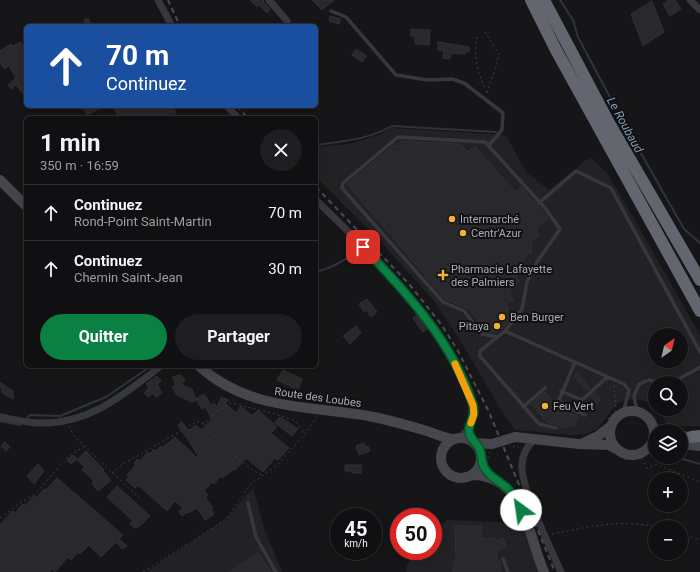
<!DOCTYPE html>
<html lang="fr">
<head>
<meta charset="utf-8">
<style>
  body { margin:0; font-family:Roboto,sans-serif; background:#1e1e20; color:#f1f3f6; height:100vh; display:flex; flex-direction:column; font-size:15px; white-space:nowrap }
  * { box-sizing:border-box; margin:0 }
  p { font-size:13px; color:#9c9d9f }
  .icon { flex:none; width:22px; height:22px; fill:none; stroke:currentColor; stroke-width:2; stroke-linecap:round; stroke-linejoin:round }
  .map { position:relative; flex:1; overflow:hidden }
  .panel { position:absolute; left:24px; top:116px; width:294px; height:252px; display:flex; flex-direction:column; background:#101012; border-radius:6px; box-shadow:0 2px 10px #0003,0 0 0 1px #303032 }
  .panel>* { flex:none }
  .banner { position:absolute; left:24px; top:24px; width:294px; height:84px; border-radius:6px; box-shadow:0 2px 10px #0003,0 0 0 1px #303032; background:#1a4fa0; color:#fff; overflow:hidden }
  .needle { width:26px; rotate:34deg }
  .tools { position:absolute; left:648px; top:328px; display:grid; gap:8px }
  .tools a { display:grid; place-items:center; width:40px; height:40px; border-radius:50%; background:#101012; box-shadow:0 2px 10px #0003,0 0 0 1px #303032; font-size:20px }
  .speed { position:absolute; left:330px; top:508px; display:flex; gap:8px; font-size:20px; font-weight:700; text-align:center }
  .speed>* { display:grid; place-content:center; width:52px; height:52px; border-radius:50%; background:#101012; box-shadow:0 2px 10px #0003,0 0 0 1px #303032; line-height:1 }
  .speed small { font-size:10px; font-weight:400 }
  .speed .limit { border:6px solid #d22; background:#fff; color:#111 }
  .pin { position:absolute; display:grid; place-items:center; width:34px; height:34px; color:#fff; margin:-17px; border-radius:8px; box-shadow:0 2px 6px #0006 }
  .me { position:absolute; width:44px; margin:-22px; rotate:329deg; stroke-linejoin:round; filter:drop-shadow(0 0 3px #0008) }
  .turn { display:flex; align-items:center; gap:14px; height:84px; padding:0 16px; font-size:18px }
  .turn .icon { width:52px; height:52px; stroke-width:2.5 }
  .turn b { display:block; font-size:28px; line-height:34px }
  .round { display:grid; place-items:center; flex:none; width:42px; height:42px; border-radius:21px; background:#1e1e20 }
  .headline { display:flex; align-items:center; justify-content:space-between; height:68px; padding:0 16px }
  h1 { font-size:24px; font-weight:700; line-height:30px }
  .primary-button { display:flex; gap:8px; margin-top:auto; padding:8px 16px }
  .primary-button a { flex:1; height:46px; border-radius:24px; background:#0b8043; color:#fff; font-size:16px; font-weight:700; line-height:46px; text-align:center }
  .primary-button a+a { background:#1e1e20; color:#f1f3f6 }
  ul { padding:0; list-style:none }
  li { display:flex; align-items:center; gap:12px; height:56px; padding:0 16px; border-top:1px solid #303032 }
  li div { flex:1 }
  li b { display:block; font-size:15px }
  li em { font-style:normal }
  .map>svg:first-child { display:block }
</style>
</head>
<body>
<div class="map">
<svg width="700" height="572" viewBox="0 0 700 572">
  <rect width="100%" height="100%" fill="#161618"/>
  <!-- built -->
  <path fill="#222225" fill-rule="evenodd" d="M390 128 506 135 526 172 549 190 590 157 607 173 623 199 700 335V426H668L662 415 656 409H681V383H655V408L647 402 640 400 630 399 618 403 597 429 586 434 570 435 515 430 505 417 460 340 434 301 378 239 316 177V147L349 144 380 135ZM655 335H681V361H655Z
    M253 487 264 528 282 572H146L226 519Z
    M447 520 523 523 543 572H406L407 564 419 551H433V535Z"/>
  <g fill="none" stroke-linecap="round" stroke-linejoin="round">
    <!-- stream -->
    <path stroke="#2c353c" stroke-width="2" d="M560 0 573 20 578 37 621 118 684 229 700 243
      M316 145C343 141 367 140 392 126L496 132
      M316 272 331 267 361 251
      M28 417 30 415 60 416 106 397 151 366
      M0 421 20 425
      M683 459 700 464"/>
  </g>
  <!-- building -->
  <path fill="#29292c" stroke="#303034" d="M250 0H264L263 1 270 9 267 13 259 5 257 7Z
    M312 0H334L322 10Z
    M669 0H675L681 9 670 16 663 4Z
    M652 1 664 32 643 46 631 14Z
    M330 16 341 19 339 24 329 21Z
    M88 18 92 26H86L84 20Z
    M411 29 430 30 429 45 415 44V36H411Z
    M21 42 25 54 26 77 23 79 26 83V97L16 85 11 89 8 85 16 78 9 66 5 69 0 63V51L11 44 13 46Z
    M438 42 469 47V52H465V54L451 53 450 59 443 58 444 51 438 50Z
    M356 49 367 56 362 62 352 55Z
    M82 106H103L87 115Z
    M113 106H172L176 113 166 118H119Z
    M402 141 460 144 468 152 475 146 515 192 521 187 548 218 536 229 539 236 532 239 531 254 527 252 518 271 516 279 520 281 509 292 513 300 506 303 510 319 503 328 496 332H488L467 308 445 299 347 184 394 145 395 147Z
    M367 299 377 312 371 317 366 310 364 312 359 304Z
    M417 315 427 329 423 332 413 318Z
    M356 326 361 333 350 344 343 336Z
    M283 370 302 379 298 390 277 380Z
    M578 373 590 388 587 391 574 376Z
    M179 375 183 377 185 381 180 384 192 389 196 400 192 402 177 395 172 387 176 385 172 377Z
    M157 376 161 381 157 384 162 393 156 397 152 393 149 397 144 393 149 388 146 384Z
    M0 382 13 391V399L2 393Z
    M545 392 560 410 578 416 574 427 568 425 566 428 547 422 531 404Z
    M595 393 601 400 597 404 591 396Z
    M204 394 211 405 214 403 217 407 221 397 229 400 225 403 236 413 241 406 252 416 258 410 277 427 271 433 289 448 278 460 275 458 263 472 246 458 235 470 234 469 222 478 220 476 214 484 212 482 204 491 208 495 205 497 213 508 211 509 214 514 205 520 197 508 188 513 187 512 182 516 179 512 183 508 175 501 167 511 138 485 135 488 126 480 129 477 127 475 136 465 134 464 137 459 140 461 148 452 150 454 154 449 156 451 161 446 162 448 175 437 196 457 198 455 178 425 182 422 188 430 189 429 190 430 195 425 202 430 212 419 205 407 202 409 196 399Z
    M280 417 298 429 292 436 275 423Z
    M5 442 10 447 6 451 1 446Z
    M364 443 365 447 368 446 370 451 359 455 356 446Z
    M86 451 104 470 103 471 111 480 98 491 92 483 94 481 82 470 85 467 77 460Z
    M73 455 77 459 71 464 67 460Z
    M38 464 44 471 34 484 27 476Z
    M345 465H361V473H352V471H345Z
    M57 478 123 535 119 539 127 546 122 549 116 542 101 557 89 545 80 554 78 552 71 560 68 557 55 572 52 569 50 572H0V525L12 511 15 513 23 504 25 506 34 496 36 498 44 489 46 490Z
    M117 486 150 516 141 525 135 528 130 524 133 521 107 497Z
    M455 526H482L481 539H496V541L503 538 506 547 496 550 497 560 500 561 501 572H453L454 561H456Z
    M258 553 271 572H230Z"/>
  <g fill="none" stroke-linecap="round" stroke-linejoin="round">
    <!-- path -->
    <path stroke="#3d3f44" stroke-width="1" stroke-dasharray="2 3" stroke-linecap="butt" d="M485 32 499 54C497 68 490 80 487 94
      M477 37C473 57 478 74 487 93
      M608 419 616 410 614 385
      M204 424C221 443 240 464 263 476
      M69 426 74 436 139 498
      M513 446 519 447
      M639 454 647 468 656 464 700 482
      M620 457 628 460 630 455
      M488 468 487 460 490 452
      M112 473 123 464 198 421 204 424 217 411 231 403 272 413 294 420 304 433
      M0 518 23 501 34 495 69 456 85 446
      M552 534C587 527 621 519 657 527
      M681 534 700 540
      M143 572 225 520 251 484 278 464 305 434 317 417"/>
    <!-- service -->
    <path stroke="#37383d" stroke-width="3.5" d="M331 11 346 17 396 75 428 80 452 79 464 83 503 113 502 130 489 145
      M539 203 576 171 611 188 700 352
      M505 331 480 351V356L539 424 556 428
      M498 337 482 334 464 311 443 302 342 188 343 183 398 137 485 142 545 208 560 229 537 262 527 282 522 309 505 331 624 384 629 390 623 413
      M575 362 559 400 563 406 585 415
      M672 383 700 367
      M561 391 582 400 605 379 610 378
      M523 407 545 388
      M637 412 634 396 639 384 649 380 659 383
      M248 503 256 537 276 572
      M503 559 508 572"/>
    <!-- minor -->
    <path stroke="#37383d" stroke-width="7" d="M158 0 172 26
      M269 0 287 21
      M690 0 700 10
      M227 106 238 118
      M316 200C346 230 381 261 407 293 434 327 456 363 472 403 478 417 465 423 472 441
      M0 417C13 419 26 423 39 423 90 424 123 395 161 366
      M460 437 469 429
      M535 439C527 446 522 455 522 466 521 488 551 549 561 572"/>
    <!-- secondary -->
    <path stroke="#45474d" stroke-width="10" d="M0 180 26 206
      M199 366C250 412 311 405 374 417 392 421 410 426 427 431 436 434 444 438 453 439
      M610 433a22 22 0 1 1 44 0a22 22 0 1 1-44 0Z
      M681 436 698 438
      M441 458a20 20 0 1 1 40 0a20 20 0 1 1-40 0Z
      M475 443 492 444 515 437 579 444 609 445 616 449
      M583 443 598 436 611 426
      M681 444 700 446
      M472 475C524 475 528 535 544 572"/>
    <!-- motorway -->
    <path stroke="#63666e" stroke-width="12" d="M531 0 556 50 700 311
      M544 0 609 123 700 280
      M691 437 700 436"/>
    <!-- rail -->
    <path stroke="#4a4c52" stroke-width="2" stroke-dasharray="5 4" stroke-linecap="butt" d="M168 0 180 26
      M237 106 248 118
      M316 187 409 284 441 324 458 351 489 412 555 572"/>
  </g>
  <g fill="none" stroke-linecap="round" stroke-linejoin="round">
    <defs>
      <path id="route" d="M363 247C407 293 454 344 473 405 476 414 470 421 469 429 468 438 477 442 480 450 482 456 481 461 484 467 489 477 498 480 506 487 513 493 517 502 521 510"/>
    </defs>
    <!-- route casing -->
    <use href="#route" stroke="#07532c" stroke-width="10"/>
    <!-- route -->
    <use href="#route" stroke="#0b8043" stroke-width="7"/>
    <!-- slow -->
    <path stroke="#f59e0b" stroke-width="7" d="M455 364 473 405 474 414 471 423"/>
  </g>
  <!-- markers -->
  <g fill="#f2b134" stroke="#111113" stroke-width="1.5">
    <circle cx="452" cy="219" r="4"/>
    <circle cx="463" cy="233" r="4"/>
    <path d="M441 269h4v4h4v4h-4v4h-4v-4h-4v-4h4z"/>
    <circle cx="502" cy="317" r="4"/>
    <circle cx="497" cy="326" r="4"/>
    <circle cx="545" cy="406" r="4"/>
  </g>
  <g text-anchor="middle" stroke-width="4" stroke-linejoin="round" paint-order="stroke">
    <!-- poi labels -->
    <g font-size="11" fill="#a8adb8" stroke="#111113" text-anchor="start">
      <text x="460" y="223">Intermarché</text>
      <text x="471" y="237">Centr'Azur</text>
      <text x="451" y="273">Pharmacie Lafayette<tspan x="451" dy="13">des Palmiers</tspan></text>
      <text x="510" y="321">Ben Burger</text>
      <text x="489" y="330" text-anchor="end">Pitaya</text>
      <text x="553" y="410">Feu Vert</text>
    </g>
    <!-- street labels -->
    <g font-size="11" fill="#a8adb8" stroke="#111113">
      <text transform="translate(318 397) rotate(8)" y="4">Route des Loubes</text>
    </g>
    <!-- water labels -->
    <g font-size="12" font-style="italic" fill="#7f9bb3" stroke="#111113">
      <text transform="translate(625 125) rotate(61)" y="4">Le Roubaud</text>
    </g>
  </g>
</svg>
<div class="tools">
<a><svg class="needle" viewBox="-14 -14 28 28"><path d="M0-13l5 13h-10z" fill="#e53935"/><path d="M0 13l5-13h-10z" fill="#9c9d9f"/></svg></a>
<a><svg class="icon" aria-label="search" viewBox="0 0 24 24"><circle cx="10" cy="10" r="6"/><path d="M15 15l6 6"/></svg></a>
<a><svg class="icon" aria-label="layers" viewBox="0 0 24 24"><path d="M12 4l9 5-9 5-9-5zM3 14l9 5 9-5"/></svg></a>
<a>+</a>
<a>−</a>
</div>
<div class="speed"><div>45<small>km/h</small></div><div class="limit">50</div></div>
<div class="pin" style="left:363px;top:247px;background:#d93025"><svg class="icon" aria-label="arrive" viewBox="0 0 24 24"><path d="M6 21V4h12l-3 4 3 4H6"/></svg></div>
<svg class="me" style="left:521px;top:510px" viewBox="-20 -20 40 40"><circle r="19" fill="#fff"/><path d="M0-13L10 11 0 6-10 11z" fill="#0b8043"/></svg>
<div class="banner">
<div class="turn"><svg class="icon" aria-label="ahead" viewBox="0 0 24 24"><path d="M12 20V5M6 11l6-6 6 6"/></svg><div><b>70 m</b>Continuez</div></div>
</div>
<section class="panel">
<div class="headline"><div><h1>1 min</h1><p>350 m · 16:59</p></div><a class="round"><svg class="icon" aria-label="close" viewBox="0 0 24 24"><path d="M6 6l12 12M18 6L6 18"/></svg></a></div>
<ul>
<li><svg class="icon" aria-label="ahead" viewBox="0 0 24 24"><path d="M12 20V5M6 11l6-6 6 6"/></svg><div><b>Continuez</b><p>Rond-Point Saint-Martin</p></div><em>70 m</em></li>
<li><svg class="icon" aria-label="ahead" viewBox="0 0 24 24"><path d="M12 20V5M6 11l6-6 6 6"/></svg><div><b>Continuez</b><p>Chemin Saint-Jean</p></div><em>30 m</em></li>
</ul>
<div class="primary-button"><a>Quitter</a><a>Partager</a></div>
</section>
</div>
</body>
</html>
